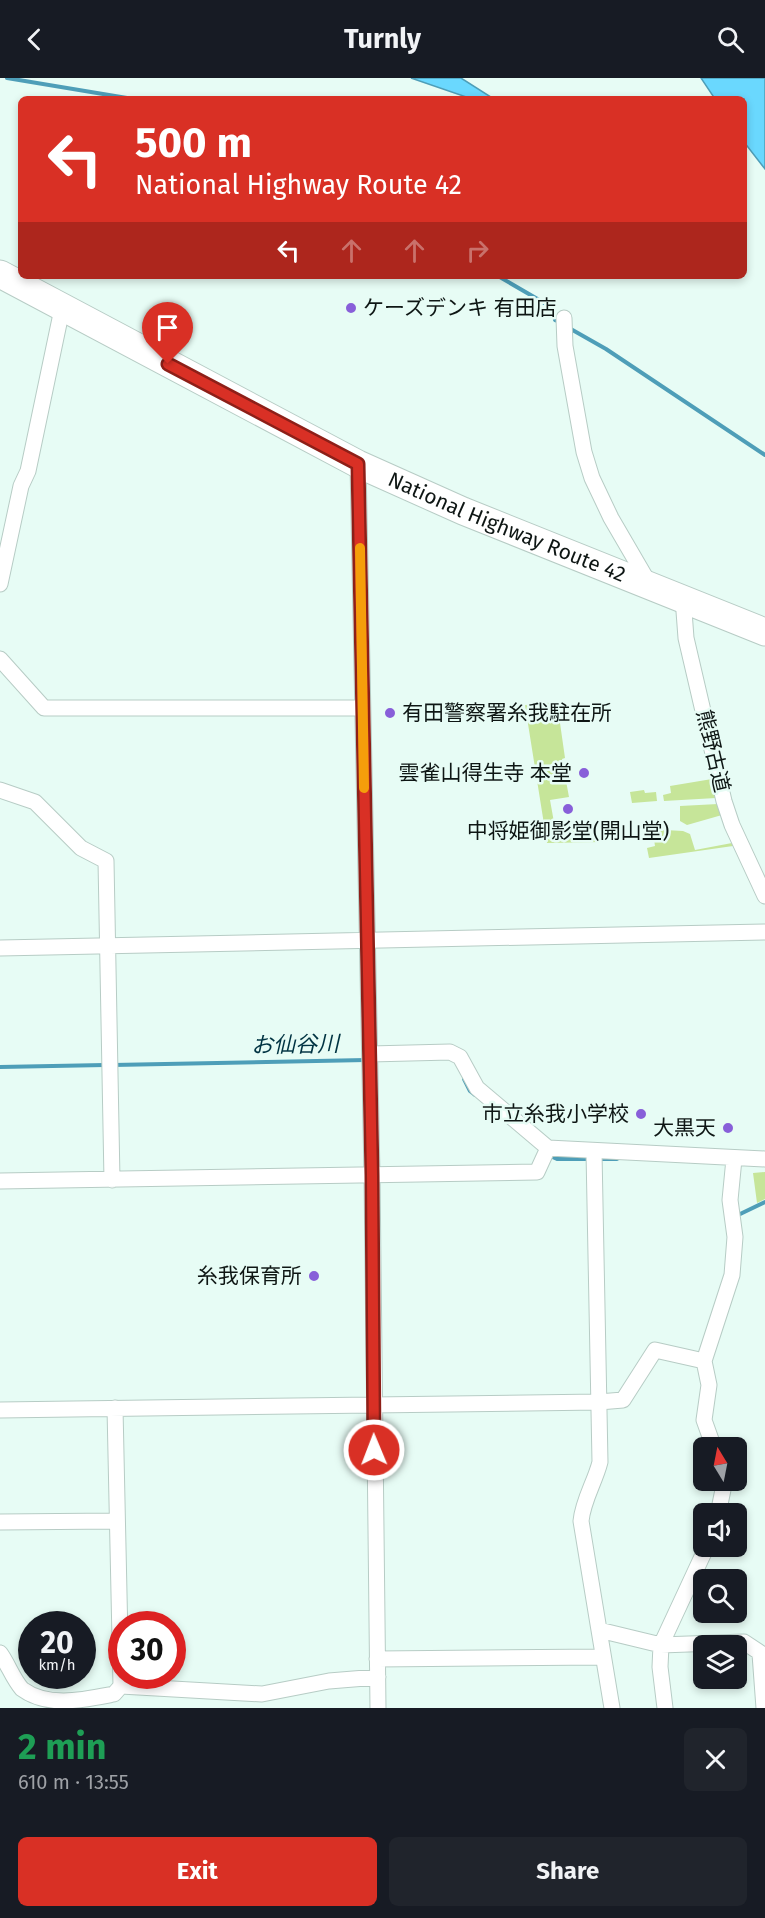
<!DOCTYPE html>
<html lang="en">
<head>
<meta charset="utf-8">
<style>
  body { margin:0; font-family:"Fira Sans","Noto Sans JP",sans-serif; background:#20242c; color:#f1f3f6; height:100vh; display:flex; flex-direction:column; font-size:22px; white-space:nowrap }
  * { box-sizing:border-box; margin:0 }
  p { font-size:20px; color:#9ea1a6 }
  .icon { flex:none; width:33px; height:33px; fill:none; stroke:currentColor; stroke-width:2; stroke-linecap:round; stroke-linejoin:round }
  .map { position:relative; height:1630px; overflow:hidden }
  .side { display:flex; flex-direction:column; background:#171b24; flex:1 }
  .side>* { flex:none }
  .guide { position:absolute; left:18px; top:18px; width:729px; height:183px; border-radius:9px; box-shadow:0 3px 9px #0003; background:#d93025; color:#fff; overflow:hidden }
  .needle { width:39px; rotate:350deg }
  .fabs { position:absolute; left:693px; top:1359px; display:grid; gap:12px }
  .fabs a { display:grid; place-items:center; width:54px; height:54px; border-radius:9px; background:#171b24; box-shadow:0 3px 9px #0003; font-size:30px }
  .speed { position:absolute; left:18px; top:1533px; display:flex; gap:12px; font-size:30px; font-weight:700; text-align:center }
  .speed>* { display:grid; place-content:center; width:78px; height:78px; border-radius:50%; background:#171b24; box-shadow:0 3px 9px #0003; line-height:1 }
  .speed small { font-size:15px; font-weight:400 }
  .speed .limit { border:9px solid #d22; background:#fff; color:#111 }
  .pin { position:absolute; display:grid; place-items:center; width:51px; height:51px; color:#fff; margin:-62px -26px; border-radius:50% 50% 50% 0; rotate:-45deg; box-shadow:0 0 6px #0007 }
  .pin .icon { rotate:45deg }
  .me { position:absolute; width:66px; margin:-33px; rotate:359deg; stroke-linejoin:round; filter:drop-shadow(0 0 4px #0008) }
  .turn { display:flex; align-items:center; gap:21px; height:126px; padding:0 18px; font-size:27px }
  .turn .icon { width:78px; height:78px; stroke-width:2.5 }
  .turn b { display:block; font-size:42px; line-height:51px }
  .lanes { display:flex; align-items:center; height:57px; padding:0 18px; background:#0003; justify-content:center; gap:30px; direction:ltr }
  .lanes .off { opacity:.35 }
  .round { display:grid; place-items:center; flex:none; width:63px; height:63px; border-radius:9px; background:#20242c }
  .headline { display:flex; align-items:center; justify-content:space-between; height:102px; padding:0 18px }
  h1 { font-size:36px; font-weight:700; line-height:45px; color:#1e9e55 }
  .action { display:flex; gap:12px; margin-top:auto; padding:12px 18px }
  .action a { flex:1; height:69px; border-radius:9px; background:#d93025; color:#fff; font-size:24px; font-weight:700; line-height:69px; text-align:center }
  .action a+a { background:#20242c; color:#f1f3f6 }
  header { display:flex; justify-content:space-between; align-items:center; height:78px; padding:0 18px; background:#171b24; font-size:27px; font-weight:700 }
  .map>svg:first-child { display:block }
</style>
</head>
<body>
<header><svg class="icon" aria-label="back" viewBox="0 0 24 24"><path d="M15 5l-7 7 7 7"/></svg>Turnly<svg class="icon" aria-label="search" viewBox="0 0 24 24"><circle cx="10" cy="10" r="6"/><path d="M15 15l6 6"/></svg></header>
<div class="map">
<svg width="765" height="1630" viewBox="0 0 765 1630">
  <rect width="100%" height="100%" fill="#e7fcf5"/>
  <!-- green -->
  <path fill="#c6e599" d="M557 624 565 680 562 681 569 719 550 722 555 750 576 749 578 760H601V764L547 765 525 627Z
    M712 701 716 720 664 723 663 717 671 715 670 708Z
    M644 712 645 715 656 714 657 723 632 725 630 714Z
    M718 726 722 737 687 747 680 743V728Z
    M665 752 683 753 690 756 695 772 732 765 733 768 649 780 647 770 655 768 653 755Z
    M765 1094V1121L757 1125 753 1095Z"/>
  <!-- water -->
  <path fill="#6ad8fe" stroke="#4e9eb8" stroke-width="1.5" d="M411 0H461L494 21H472Z
    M701 0H765V91L744 64V21H715Z"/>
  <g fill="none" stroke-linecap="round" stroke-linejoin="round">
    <!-- stream -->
    <path stroke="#4e9eb8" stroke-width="4" d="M7 0 133 21
      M498 198 553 230 555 242 558 243
      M569 250 606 271 765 377
      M113 987 366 982
      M0 989 105 987
      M464 1001 470 1013 475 1017
      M548 1077 557 1081H590
      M598 1081H617
      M736 1138 765 1124"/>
    <defs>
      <path id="street" d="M564 240 565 268 584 374 592 400 611 440 650 507
        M358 386 372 1097 378 1630
        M0 506 21 408 28 393 62 231
        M683 520 686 560 724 723 732 747 765 818
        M0 581 44 630H362
        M0 712 35 724 81 770 106 783 112 1102
        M0 870 765 854
        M370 976 450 974 460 979 477 1010 548 1070 765 1081
        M594 1074 600 1384C595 1404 583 1422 581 1443L599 1552
        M0 1103 537 1094 548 1070
        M115 1330 121 1608 262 1616 329 1603 378 1599
        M0 1332 599 1324 623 1322 655 1272 704 1283
        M714 1370 704 1342 709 1307 704 1283 732 1197 735 1159 730 1122 734 1081
        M718 1436 725 1402
        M0 1444 116 1443
        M0 1575C8 1586 13 1601 22 1611 48 1630 83 1622 114 1616L121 1608
        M760 1576 764 1630
        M377 1581 603 1579
        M612 1630 599 1552 661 1567 744 1564 765 1578
        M665 1630 660 1589 661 1567 707 1468"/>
      <g id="highway">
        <path id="s1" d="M0 196 358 386 463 433 765 554"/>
      </g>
    </defs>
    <!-- street casing -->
    <use href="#street" stroke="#b7ccc5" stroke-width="17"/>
    <!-- highway casing -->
    <use href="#highway" stroke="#b7ccc5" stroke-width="29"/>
    <!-- street -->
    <use href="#street" stroke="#fff" stroke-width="15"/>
    <!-- highway -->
    <use href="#highway" stroke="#fff" stroke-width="27"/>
  </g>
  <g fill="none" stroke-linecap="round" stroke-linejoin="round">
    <defs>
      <path id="route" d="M168 286 358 386 372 1097 374 1372"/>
    </defs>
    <!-- route casing -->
    <use href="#route" stroke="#8d1f18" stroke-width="15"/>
    <!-- route -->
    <use href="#route" stroke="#d93025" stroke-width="10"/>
    <!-- slow -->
    <path stroke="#f59e0b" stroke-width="10" d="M360 470 364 710"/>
  </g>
  <!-- markers -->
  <g fill="#885fd9" stroke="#e7fcf5" stroke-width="2">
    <circle cx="351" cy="230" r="6"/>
    <circle cx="390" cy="635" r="6"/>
    <circle cx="584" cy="695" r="6"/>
    <circle cx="568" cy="731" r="6"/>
    <circle cx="641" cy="1036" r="6"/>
    <circle cx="728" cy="1050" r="6"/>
    <circle cx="314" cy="1198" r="6"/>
  </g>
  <g text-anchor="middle" stroke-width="5" stroke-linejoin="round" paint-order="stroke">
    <!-- poi labels -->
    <g font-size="21" fill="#0e1614" stroke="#e7fcf5" text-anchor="end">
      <text x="363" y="237" text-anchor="start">ケーズデンキ 有田店</text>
      <text x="402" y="642" text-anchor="start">有田警察署糸我駐在所</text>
      <text x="572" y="702">雲雀山得生寺 本堂</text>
      <text x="568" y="760" text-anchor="middle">中将姫御影堂(開山堂)</text>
      <text x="629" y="1043">市立糸我小学校</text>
      <text x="716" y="1057">大黒天</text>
      <text x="302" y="1205">糸我保育所</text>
    </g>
    <!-- street labels -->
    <g font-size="21" fill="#0e1614" stroke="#e7fcf5">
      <text dy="7" stroke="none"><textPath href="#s1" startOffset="567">National Highway Route 42</textPath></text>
      <text transform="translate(713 673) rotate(77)" y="7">熊野古道</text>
    </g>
    <!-- water labels -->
    <g font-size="22" font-style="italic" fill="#003342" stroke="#e7fcf5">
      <text transform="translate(295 966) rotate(-1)" y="8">お仙谷川</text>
    </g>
  </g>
</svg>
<div class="fabs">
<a><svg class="needle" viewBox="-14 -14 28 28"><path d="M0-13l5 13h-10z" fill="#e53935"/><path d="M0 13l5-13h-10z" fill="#9ea1a6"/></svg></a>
<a><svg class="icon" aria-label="sound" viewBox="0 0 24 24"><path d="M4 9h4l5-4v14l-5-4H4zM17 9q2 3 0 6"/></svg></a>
<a><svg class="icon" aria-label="search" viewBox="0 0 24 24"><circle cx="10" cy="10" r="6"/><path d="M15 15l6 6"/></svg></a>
<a><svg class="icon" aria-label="layers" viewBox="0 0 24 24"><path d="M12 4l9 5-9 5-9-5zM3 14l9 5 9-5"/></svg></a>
</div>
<div class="speed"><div>20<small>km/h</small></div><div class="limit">30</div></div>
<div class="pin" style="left:168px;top:286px;background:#d93025"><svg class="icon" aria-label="arrive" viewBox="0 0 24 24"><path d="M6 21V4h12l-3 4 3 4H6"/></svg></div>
<svg class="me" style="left:374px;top:1372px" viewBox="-20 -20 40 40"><circle r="17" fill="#d93025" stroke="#fff" stroke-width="3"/><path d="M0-11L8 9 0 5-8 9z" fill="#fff"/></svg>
<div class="guide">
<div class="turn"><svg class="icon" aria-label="left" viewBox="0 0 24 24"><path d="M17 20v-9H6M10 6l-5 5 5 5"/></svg><div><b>500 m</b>National Highway Route 42</div></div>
<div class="lanes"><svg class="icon" aria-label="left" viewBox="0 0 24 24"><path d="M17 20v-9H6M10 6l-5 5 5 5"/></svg><svg class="icon off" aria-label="ahead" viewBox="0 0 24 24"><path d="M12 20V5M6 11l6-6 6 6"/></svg><svg class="icon off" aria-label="ahead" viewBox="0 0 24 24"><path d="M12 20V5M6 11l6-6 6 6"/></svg><svg class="icon off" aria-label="right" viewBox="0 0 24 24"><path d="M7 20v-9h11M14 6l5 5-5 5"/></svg></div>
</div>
</div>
<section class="side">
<div class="headline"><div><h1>2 min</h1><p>610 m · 13:55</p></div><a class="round"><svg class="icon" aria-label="close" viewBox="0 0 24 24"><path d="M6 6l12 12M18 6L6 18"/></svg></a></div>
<div class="action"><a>Exit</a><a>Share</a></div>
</section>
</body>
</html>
